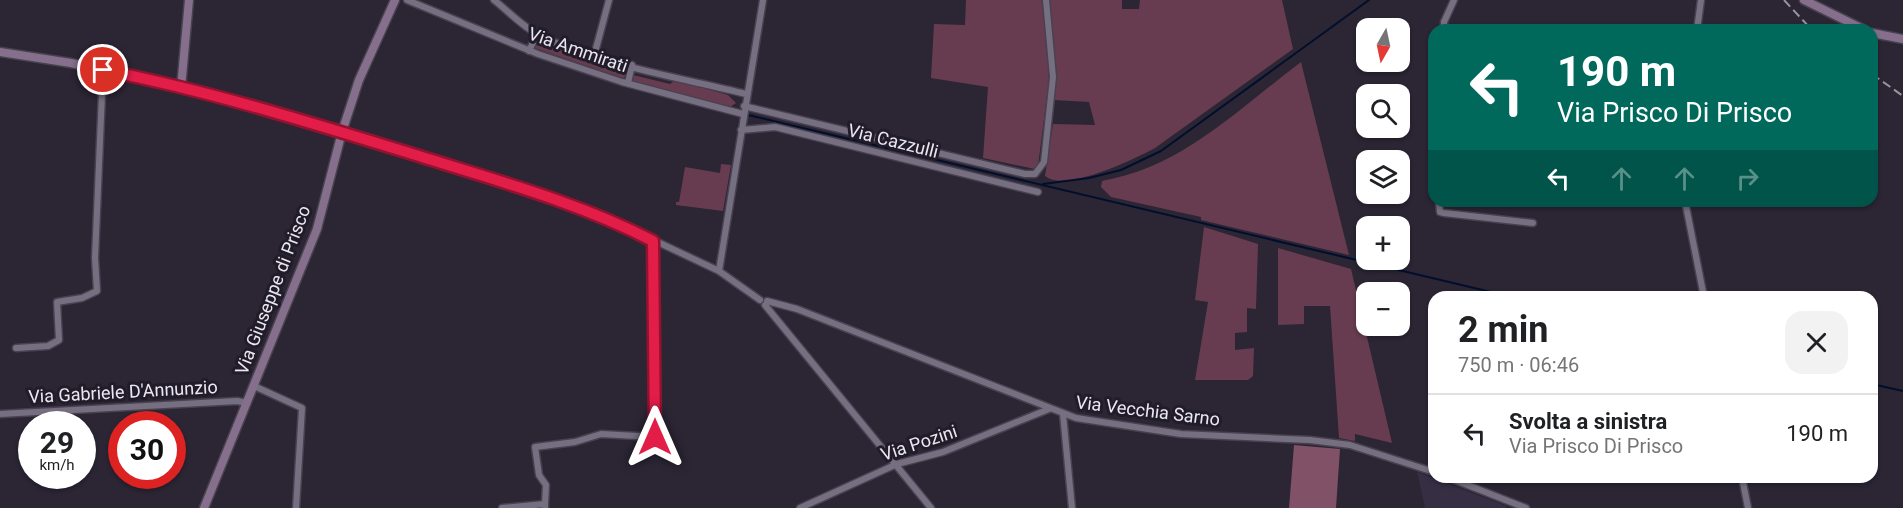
<!DOCTYPE html>
<html lang="it">
<head>
<meta charset="utf-8">
<style>
  body { margin:0; font-family:Roboto,sans-serif; background:#f2f2f2; color:#202124; height:100vh; display:flex; flex-direction:column; font-size:22px; white-space:nowrap }
  * { box-sizing:border-box; margin:0 }
  p { font-size:20px; color:#757577 }
  .icon { flex:none; width:33px; height:33px; fill:none; stroke:currentColor; stroke-width:2; stroke-linecap:round; stroke-linejoin:round }
  .map { position:relative; flex:1; overflow:hidden }
  .panel { position:absolute; left:1428px; top:291px; width:450px; height:192px; display:flex; flex-direction:column; background:#fff; border-radius:18px; box-shadow:0 2px 4px #0004 }
  .panel>* { flex:none }
  .hud { position:absolute; left:1428px; top:24px; width:450px; height:183px; border-radius:18px; box-shadow:0 2px 4px #0004; background:#00695c; color:#fff; overflow:hidden }
  .needle { width:39px; rotate:189deg }
  .buttons { position:absolute; left:1356px; top:18px; display:grid; gap:12px }
  .buttons a { display:grid; place-items:center; width:54px; height:54px; border-radius:12px; background:#fff; box-shadow:0 2px 4px #0004; font-size:30px }
  .speed { position:absolute; left:18px; top:411px; display:flex; gap:12px; font-size:30px; font-weight:700; text-align:center }
  .speed>* { display:grid; place-content:center; width:78px; height:78px; border-radius:50%; background:#fff; box-shadow:0 2px 4px #0004; line-height:1 }
  .speed small { font-size:15px; font-weight:400 }
  .speed .limit { border:9px solid #d22; background:#fff; color:#111 }
  .pin { position:absolute; display:grid; place-items:center; width:51px; height:51px; color:#fff; margin:-26px; border:3px solid #fff; border-radius:50%; box-shadow:0 2px 6px #0007 }
  .me { position:absolute; width:66px; margin:-33px; rotate:0deg; stroke-linejoin:round; filter:drop-shadow(0 0 4px #0008) }
  .turn { display:flex; align-items:center; gap:21px; height:126px; padding:0 30px; font-size:27px }
  .turn .icon { width:78px; height:78px; stroke-width:2.5 }
  .turn b { display:block; font-size:42px; line-height:51px }
  .lanes { display:flex; align-items:center; height:57px; padding:0 30px; background:#0003; justify-content:center; gap:30px; direction:ltr }
  .lanes .off { opacity:.35 }
  .round { display:grid; place-items:center; flex:none; width:63px; height:63px; border-radius:18px; background:#f2f2f2 }
  .headline { display:flex; align-items:center; justify-content:space-between; height:102px; padding:0 30px }
  h1 { font-size:36px; font-weight:700; line-height:45px }
  ul { padding:0; list-style:none }
  li { display:flex; align-items:center; gap:18px; height:78px; padding:0 30px; border-top:2px solid #e0e0e0 }
  li div { flex:1 }
  li b { display:block; font-size:22px }
  li em { font-style:normal }
  .map>svg:first-child { display:block }
</style>
</head>
<body>
<div class="map">
<svg width="1903" height="508" viewBox="0 0 1903 508">
  <rect width="100%" height="100%" fill="#2b2534"/>
  <!-- built -->
  <path fill="#362e43" d="M1417 472 1506 506V508H1425Z"/>
  <!-- green -->
  <path fill="#673c50" d="M966 0H1044L1049 81 1038 166 1035 169 983 158 988 87 931 78 934 24 965 25Z
    M1050 0H1122V9H1139L1140 0H1282L1293 49 1155 148C1135 159 1064 193 1045 176L1053 124 1095 125 1089 102 1054 100 1056 82Z
    M540 39 578 54 627 68 624 79 535 48Z
    M1301 62 1349 255 1201 220V217L1111 197 1101 187 1102 181C1183 167 1238 109 1301 62Z
    M633 75 670 84 676 80 728 95 736 103 730 107 632 82Z
    M721 164 731 165 723 211 676 205V202H679L685 167 720 173Z
    M1204 227 1258 244 1256 309 1247 308V332L1235 333V350L1254 348 1253 376 1248 380H1195L1208 302 1195 300Z
    M1278 248 1351 269 1392 443 1355 434V441L1339 438 1330 306H1304V324L1278 325Z"/>
  <!-- forest -->
  <path fill="#815167" d="M1294 445 1340 449 1336 508H1289Z"/>
  <g fill="none" stroke-linecap="round" stroke-linejoin="round">
    <!-- stream -->
    <path stroke="#000f2e" stroke-width="2" d="M748 115 1512 297
      M1043 184 1089 178 1121 170 1161 151 1369 0
      M1872 384 1903 391"/>
    <defs>
      <path id="street" d="M407 0 538 54 622 82 743 114
        M494 0C508 11 522 26 537 34 594 64 682 78 746 94
        M1444 30V22L1454 0
        M1697 30 1701 0
        M529 51 537 34
        M594 56 609 0
        M628 83 632 65
        M181 88 305 120 537 193 628 228 719 271 760 300
        M744 106 1025 174H1035L1044 162 1053 77 1046 0
        M741 130 775 127 1038 192
        M1439 201 1440 212 1444 213 1533 223
        M1685 201 1704 297
        M719 271 763 0
        M767 301 797 309 1076 418 1181 434 1310 440 1350 445 1434 472
        M765 305 931 508
        M16 348 48 346 59 340 57 302 82 298 97 291 95 258 103 70
        M254 386 302 408 296 508
        M0 414 237 401 247 403
        M1063 414 1072 508
        M1447 477 1526 508
        M1742 477 1748 508
        M545 504 546 485 539 475 535 447 575 442 601 434 655 437 653 241
        M502 508 545 504V508
        M800 508 897 464 943 452 1049 409"/>
      <path id="secondary" d="M1804 0 1865 30
        M1872 33 1903 39
        M0 52 71 63 181 88 189 0
        M204 508 317 229 342 132 359 80 395 0"/>
    </defs>
    <!-- street casing -->
    <use href="#street" stroke="#48424f" stroke-width="9"/>
    <!-- secondary casing -->
    <use href="#secondary" stroke="#48424f" stroke-width="11"/>
    <!-- street -->
    <use href="#street" stroke="#766f81" stroke-width="6"/>
    <!-- secondary -->
    <use href="#secondary" stroke="#856f8c" stroke-width="8"/>
    <!-- rail -->
    <path stroke="#98939f" stroke-width="2" stroke-dasharray="9 4.5" stroke-linecap="butt" d="M1784 0 1812 30
      M1872 74 1903 96"/>
  </g>
  <g fill="none" stroke-linecap="round" stroke-linejoin="round">
    <defs>
      <path id="route" d="M103 70C210 91 315 124 419 156 498 181 580 203 653 241L655 437"/>
    </defs>
    <!-- route casing -->
    <use href="#route" stroke="#92132f" stroke-width="15"/>
    <!-- route -->
    <use href="#route" stroke="#e11d48" stroke-width="10"/>
  </g>
  <g text-anchor="middle" stroke-width="6" stroke-linejoin="round" paint-order="stroke">
    <!-- street labels -->
    <g font-size="18" fill="#ebe7f1" stroke="#211c2a">
      <text transform="translate(578 50) rotate(19)" y="6">Via Ammirati</text>
      <text transform="translate(893 141) rotate(14)" y="6">Via Cazzulli</text>
      <text transform="translate(273 290) rotate(-69)" y="6">Via Giuseppe di Prisco</text>
      <text transform="translate(123 392) rotate(-3)" y="6">Via Gabriele D'Annunzio</text>
      <text transform="translate(1148 411) rotate(7)" y="6">Via Vecchia Sarno</text>
      <text transform="translate(919 443) rotate(-18)" y="6">Via Pozini</text>
    </g>
  </g>
</svg>
<div class="buttons">
<a><svg class="needle" viewBox="-14 -14 28 28"><path d="M0-13l5 13h-10z" fill="#e53935"/><path d="M0 13l5-13h-10z" fill="#757577"/></svg></a>
<a><svg class="icon" aria-label="search" viewBox="0 0 24 24"><circle cx="10" cy="10" r="6"/><path d="M15 15l6 6"/></svg></a>
<a><svg class="icon" aria-label="layers" viewBox="0 0 24 24"><path d="M12 4l9 5-9 5-9-5zM3 14l9 5 9-5"/></svg></a>
<a>+</a>
<a>−</a>
</div>
<div class="speed"><div>29<small>km/h</small></div><div class="limit">30</div></div>
<div class="pin" style="left:103px;top:70px;background:#d93025"><svg class="icon" aria-label="arrive" viewBox="0 0 24 24"><path d="M6 21V4h12l-3 4 3 4H6"/></svg></div>
<svg class="me" style="left:655px;top:437px" viewBox="-20 -20 40 40"><path d="M0-17L14 15 0 8-14 15z" fill="#e11d48" stroke="#fff" stroke-width="4"/></svg>
<div class="hud">
<div class="turn"><svg class="icon" aria-label="left" viewBox="0 0 24 24"><path d="M17 20v-9H6M10 6l-5 5 5 5"/></svg><div><b>190 m</b>Via Prisco Di Prisco</div></div>
<div class="lanes"><svg class="icon" aria-label="left" viewBox="0 0 24 24"><path d="M17 20v-9H6M10 6l-5 5 5 5"/></svg><svg class="icon off" aria-label="ahead" viewBox="0 0 24 24"><path d="M12 20V5M6 11l6-6 6 6"/></svg><svg class="icon off" aria-label="ahead" viewBox="0 0 24 24"><path d="M12 20V5M6 11l6-6 6 6"/></svg><svg class="icon off" aria-label="right" viewBox="0 0 24 24"><path d="M7 20v-9h11M14 6l5 5-5 5"/></svg></div>
</div>
<section class="panel">
<div class="headline"><div><h1>2 min</h1><p>750 m · 06:46</p></div><a class="round"><svg class="icon" aria-label="close" viewBox="0 0 24 24"><path d="M6 6l12 12M18 6L6 18"/></svg></a></div>
<ul>
<li><svg class="icon" aria-label="left" viewBox="0 0 24 24"><path d="M17 20v-9H6M10 6l-5 5 5 5"/></svg><div><b>Svolta a sinistra</b><p>Via Prisco Di Prisco</p></div><em>190 m</em></li>
</ul>
</section>
</div>
</body>
</html>
